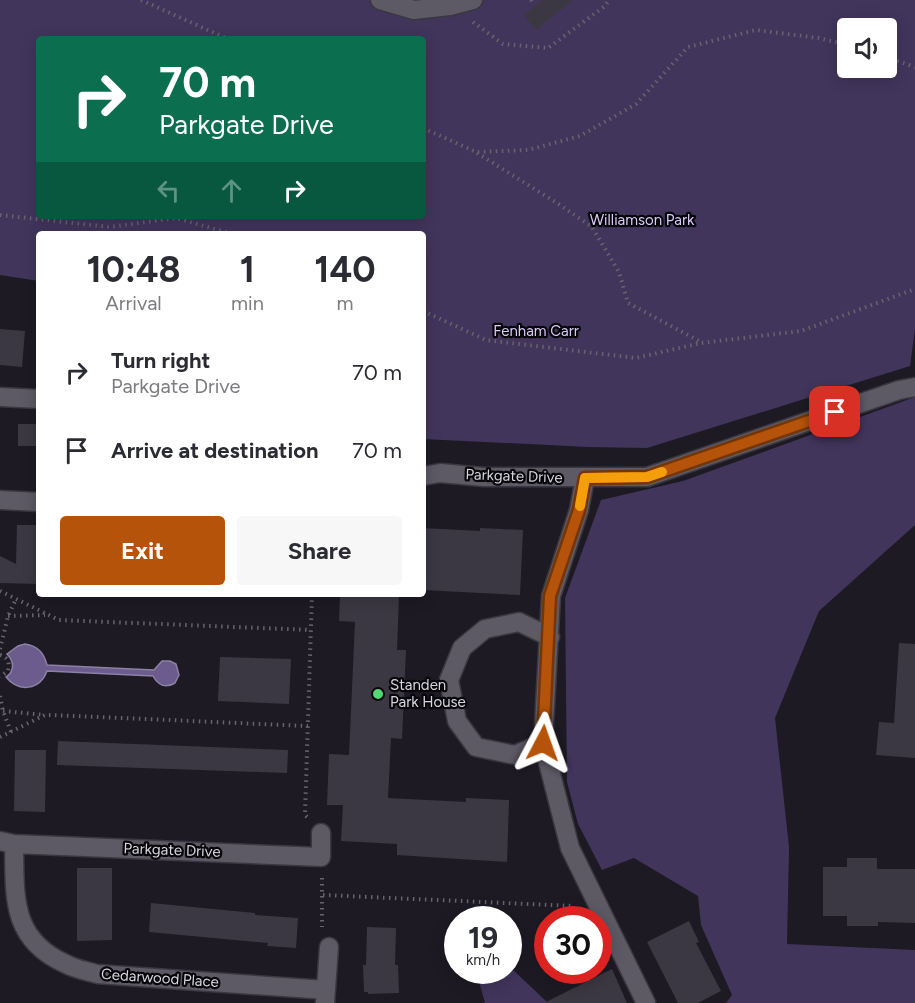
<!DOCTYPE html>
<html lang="en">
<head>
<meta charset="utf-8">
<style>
  body { margin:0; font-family:Figtree,sans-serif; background:#f7f7f7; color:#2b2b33; height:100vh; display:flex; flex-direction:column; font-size:22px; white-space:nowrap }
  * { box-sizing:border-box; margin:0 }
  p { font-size:20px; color:#7c7c81 }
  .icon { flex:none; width:33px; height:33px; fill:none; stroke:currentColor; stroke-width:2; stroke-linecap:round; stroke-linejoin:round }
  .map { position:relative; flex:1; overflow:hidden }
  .drawer { position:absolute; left:36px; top:231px; width:390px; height:366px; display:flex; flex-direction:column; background:#fff; border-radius:6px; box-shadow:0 3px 15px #0003 }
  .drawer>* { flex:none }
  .banner { position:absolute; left:36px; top:36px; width:390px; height:183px; border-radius:6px; box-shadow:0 3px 15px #0003; background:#0b6e4f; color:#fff; overflow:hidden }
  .buttons { position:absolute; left:837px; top:18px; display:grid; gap:12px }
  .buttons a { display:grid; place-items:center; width:60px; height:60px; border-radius:6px; background:#fff; box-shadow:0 3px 15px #0003; font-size:30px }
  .speed { position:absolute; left:444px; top:906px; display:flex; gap:12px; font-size:30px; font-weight:700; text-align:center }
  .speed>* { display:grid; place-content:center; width:78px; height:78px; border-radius:50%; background:#fff; box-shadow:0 3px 15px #0003; line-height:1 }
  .speed small { font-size:15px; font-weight:400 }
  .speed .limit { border:9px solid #d22; background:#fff; color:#111 }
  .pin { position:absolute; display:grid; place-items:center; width:51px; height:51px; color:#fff; margin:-26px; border-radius:12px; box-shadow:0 3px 9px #0006 }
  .me { position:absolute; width:66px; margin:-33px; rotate:4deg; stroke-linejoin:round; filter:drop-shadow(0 0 4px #0008) }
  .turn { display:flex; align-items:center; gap:21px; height:126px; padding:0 24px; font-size:27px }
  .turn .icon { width:78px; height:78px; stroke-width:2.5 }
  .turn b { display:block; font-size:42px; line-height:51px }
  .lanes { display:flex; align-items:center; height:57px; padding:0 24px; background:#0003; justify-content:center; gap:30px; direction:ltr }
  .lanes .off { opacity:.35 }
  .eta { display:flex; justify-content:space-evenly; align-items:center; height:102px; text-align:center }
  .eta b { font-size:36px; font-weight:700; line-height:42px }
  .button { display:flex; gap:12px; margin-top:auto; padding:12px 24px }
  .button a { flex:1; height:69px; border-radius:6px; background:#b45309; color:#fff; font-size:24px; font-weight:700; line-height:69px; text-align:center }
  .button a+a { background:#f7f7f7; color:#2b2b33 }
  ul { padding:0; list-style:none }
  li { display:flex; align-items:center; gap:18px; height:78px; padding:0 24px }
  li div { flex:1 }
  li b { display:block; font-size:22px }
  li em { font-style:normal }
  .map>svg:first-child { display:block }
</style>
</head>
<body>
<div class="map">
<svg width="915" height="1003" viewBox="0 0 915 1003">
  <rect width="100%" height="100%" fill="#1d1a24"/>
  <!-- green -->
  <path fill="#42355c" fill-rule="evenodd" d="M0 0H915V329L910 366 647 448 588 447 423 439V234H39V281L0 275ZM848 28H886V68H848ZM39 39H423V216H39Z
    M915 397V525L819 611 775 718 789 847 787 944 915 950V1003H726L732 995 701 925 698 896 634 858 602 870 578 824 567 782 565 598 601 500 683 481Z
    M509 967H510L548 1003H485L476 971 508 970Z"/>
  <!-- water -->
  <path fill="#6c5b8d" stroke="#8c80a5" stroke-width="1.5" d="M25 644C38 646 44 653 47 665L154 670 162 661H170L176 664 179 675 175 683C165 689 158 685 153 676L47 671C40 690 19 693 6 677 15 671 14 661 7 654L18 646Z"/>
  <!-- building -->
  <path fill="#3b3843" d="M542 0H573L536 30 524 15Z
    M0 329 25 331 22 367 0 365Z
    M18 424H39V446H18Z
    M17 525H39V584L0 583V556L16 564Z
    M423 528 480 531V528L523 530 520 595 423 590Z
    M340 594H399L397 650H406L402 739 391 738 388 798 466 802V798L509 800 507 862 397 855V844L341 841 343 805H327L329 754 349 755 355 622 339 621Z
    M899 643 915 644V758L876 755 879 722 894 723Z
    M220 657 291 659 289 704 218 701Z
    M58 741 288 750 287 773 57 765Z
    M15 750H46L45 812 14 811Z
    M847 858H877V869H915V923L878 922V926H847V916H823V867H847Z
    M77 868H112V940L77 941Z
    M151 903 255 913V915L298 918 296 948 267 946 268 943 149 932Z
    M689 921 699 942 696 943 721 991 698 1003H678L647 942Z
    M367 927 396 928 395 965H398L399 993 368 994V992H364L363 965H366Z
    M612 969 627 1003H544Z"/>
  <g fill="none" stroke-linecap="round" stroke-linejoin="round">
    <defs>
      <path id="minor" d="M380 0 414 10 450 6 473 0
        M0 397 39 399
        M423 476 440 473 484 477H647L899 390 915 387
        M585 478 579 510 551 596 543 743 570 848 646 1003
        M0 500 39 502
        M543 743 515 755 476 747 457 721 449 680 462 648 485 629 519 622 550 637
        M0 841 14 844 321 857V833
        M14 844C15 896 10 939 66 964 75 969 87 971 97 974L326 990
        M325 1003 329 947"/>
    </defs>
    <!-- minor casing -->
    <use href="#minor" stroke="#39373f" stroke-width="21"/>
    <!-- path -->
    <path stroke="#66646d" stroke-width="4" stroke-dasharray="1.5 4.5" stroke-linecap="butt" d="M141 0 228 39
      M531 0 533 3
      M473 22 503 44 548 48 605 6 609 0
      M886 57 915 67
      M423 128 476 152 528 150 580 136 636 104 688 47 756 30 818 38 848 45
      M477 153 557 203 592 227 619 272 628 303 701 342
      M0 215 110 227 176 218 232 234
      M423 311 486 340 636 358 701 343 801 331 915 289
      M0 591 59 620 311 630
      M8 616 45 615
      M0 649 8 616 16 599
      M0 655C8 657 10 663 8 671L0 677
      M0 696 3 711 11 732
      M3 711 45 715
      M0 737 45 715H51L308 726
      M307 817 305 815 312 594
      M322 878V927
      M323 895 574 906"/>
    <!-- minor -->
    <use href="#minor" stroke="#5d5965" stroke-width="18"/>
  </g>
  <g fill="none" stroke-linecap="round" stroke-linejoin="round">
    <defs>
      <path id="route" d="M543 743 550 596 579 510 585 478 647 477 835 412"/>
    </defs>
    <!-- route casing -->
    <use href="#route" stroke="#753606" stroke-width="15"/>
    <!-- route -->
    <use href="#route" stroke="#b45309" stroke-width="10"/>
    <!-- slow -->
    <path stroke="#f59e0b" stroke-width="10" d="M580 506 585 478 647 477 662 472"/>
  </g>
  <!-- markers -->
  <circle fill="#53d673" stroke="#07060a" stroke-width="2" cx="378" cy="694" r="6"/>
  <g text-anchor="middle" stroke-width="4.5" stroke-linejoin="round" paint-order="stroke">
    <!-- park labels -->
    <g font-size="15" fill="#d8caf9" stroke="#07060a">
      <text x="642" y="225">Williamson Park</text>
      <text x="536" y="336">Fenham Carr</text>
    </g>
    <!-- street labels -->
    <g font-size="15" fill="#d8d6dd" stroke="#07060a">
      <text transform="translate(514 476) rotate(2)" y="5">Parkgate Drive</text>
      <text transform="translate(172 850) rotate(2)" y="5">Parkgate Drive</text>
      <text transform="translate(160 978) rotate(4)" y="5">Cedarwood Place</text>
    </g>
    <!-- poi labels -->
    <g font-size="15" fill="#d8d6dd" stroke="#07060a" text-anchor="start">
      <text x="390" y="690">Standen<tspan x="390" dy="17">Park House</tspan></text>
    </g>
  </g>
</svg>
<div class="buttons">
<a><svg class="icon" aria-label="sound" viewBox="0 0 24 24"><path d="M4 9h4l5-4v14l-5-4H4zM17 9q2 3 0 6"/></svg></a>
</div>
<div class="speed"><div>19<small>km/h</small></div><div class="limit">30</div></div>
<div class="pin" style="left:835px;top:412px;background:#d93025"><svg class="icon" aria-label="arrive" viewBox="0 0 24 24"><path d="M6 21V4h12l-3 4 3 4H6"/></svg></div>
<svg class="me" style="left:543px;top:743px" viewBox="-20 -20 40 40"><path d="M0-17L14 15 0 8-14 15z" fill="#b45309" stroke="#fff" stroke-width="4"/></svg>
<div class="banner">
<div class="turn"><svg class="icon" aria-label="right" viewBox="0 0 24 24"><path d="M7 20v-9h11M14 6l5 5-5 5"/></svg><div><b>70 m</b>Parkgate Drive</div></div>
<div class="lanes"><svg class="icon off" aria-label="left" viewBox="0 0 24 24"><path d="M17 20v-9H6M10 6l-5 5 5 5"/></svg><svg class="icon off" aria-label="ahead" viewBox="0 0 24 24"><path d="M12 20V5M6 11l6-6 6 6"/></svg><svg class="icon" aria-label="right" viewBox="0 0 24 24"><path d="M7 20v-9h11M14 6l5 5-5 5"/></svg></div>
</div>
<section class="drawer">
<div class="eta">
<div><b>10:48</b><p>Arrival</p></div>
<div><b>1</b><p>min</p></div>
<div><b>140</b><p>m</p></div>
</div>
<ul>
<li><svg class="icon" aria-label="right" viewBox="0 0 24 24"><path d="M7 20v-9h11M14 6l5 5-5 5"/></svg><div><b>Turn right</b><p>Parkgate Drive</p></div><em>70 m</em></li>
<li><svg class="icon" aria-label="arrive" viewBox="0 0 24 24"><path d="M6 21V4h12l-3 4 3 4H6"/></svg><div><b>Arrive at destination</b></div><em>70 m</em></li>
</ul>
<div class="button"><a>Exit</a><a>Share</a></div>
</section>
</div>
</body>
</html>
